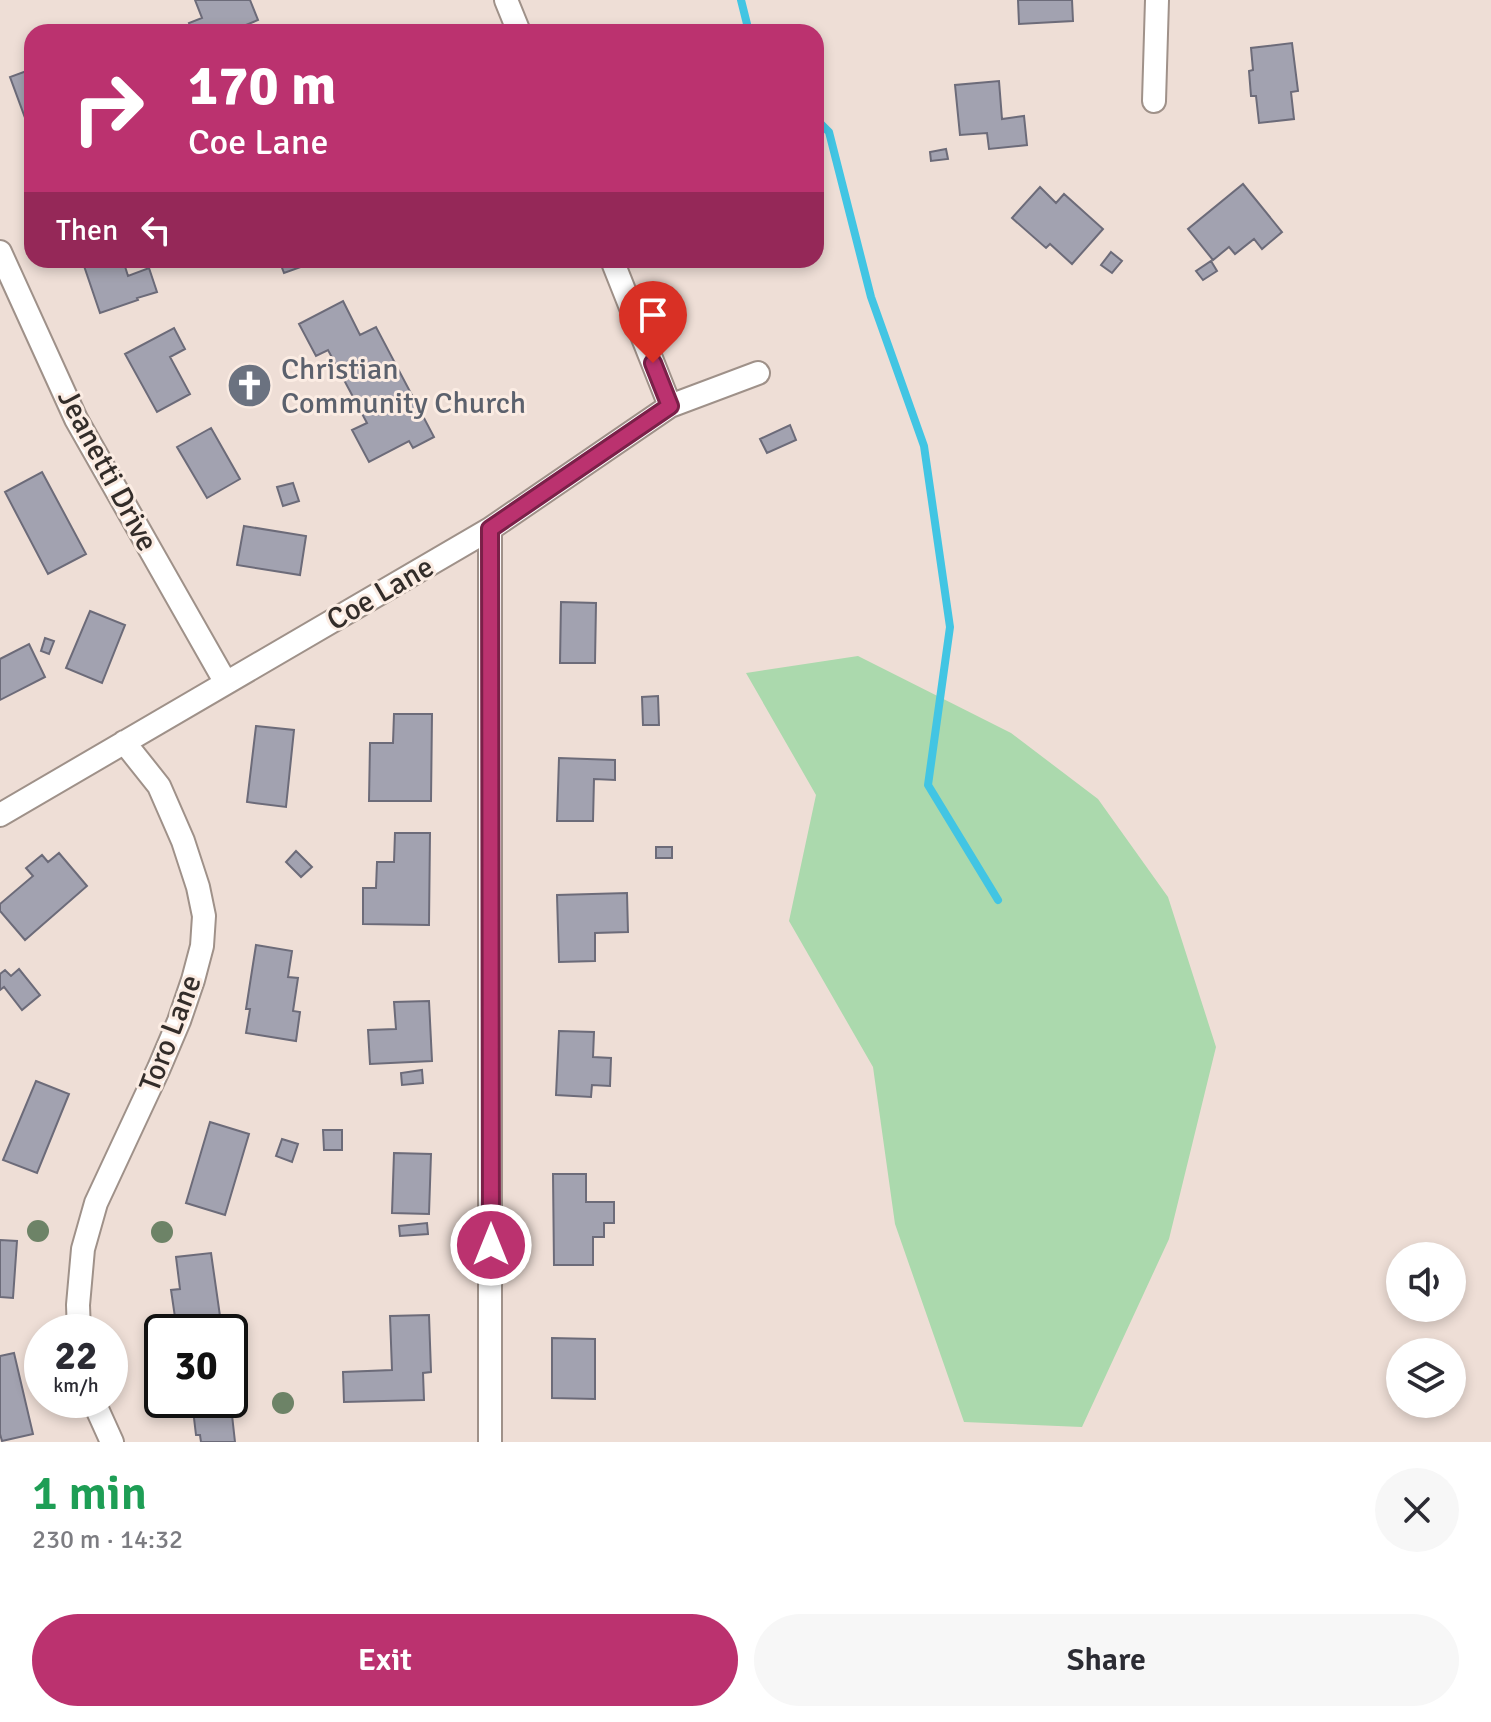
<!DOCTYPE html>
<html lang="en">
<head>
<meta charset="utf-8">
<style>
  body { margin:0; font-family:Signika,sans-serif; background:#f7f7f7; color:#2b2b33; height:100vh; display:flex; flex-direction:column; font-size:30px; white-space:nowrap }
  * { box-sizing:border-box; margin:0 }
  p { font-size:26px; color:#7c7c81 }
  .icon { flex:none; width:44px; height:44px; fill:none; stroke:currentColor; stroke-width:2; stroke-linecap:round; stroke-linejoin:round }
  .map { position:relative; height:1442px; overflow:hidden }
  .drawer { display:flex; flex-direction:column; background:#fff; flex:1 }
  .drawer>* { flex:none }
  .top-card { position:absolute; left:24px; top:24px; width:800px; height:244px; border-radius:24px; box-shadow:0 4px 12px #0003; background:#bb326f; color:#fff; overflow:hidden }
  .buttons { position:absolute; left:1386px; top:1242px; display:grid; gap:16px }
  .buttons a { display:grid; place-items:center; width:80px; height:80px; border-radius:50%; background:#fff; box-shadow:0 4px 12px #0003; font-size:40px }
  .speed { position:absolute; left:24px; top:1314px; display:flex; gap:16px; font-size:40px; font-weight:700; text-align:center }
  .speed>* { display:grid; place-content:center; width:104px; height:104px; border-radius:50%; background:#fff; box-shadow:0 4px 12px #0003; line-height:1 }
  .speed small { font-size:20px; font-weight:400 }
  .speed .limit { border:4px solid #111; border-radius:12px; background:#fff; color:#111 }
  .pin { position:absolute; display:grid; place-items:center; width:68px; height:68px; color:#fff; margin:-82px -34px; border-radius:50% 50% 50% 0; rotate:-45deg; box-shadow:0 0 8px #0007 }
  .pin .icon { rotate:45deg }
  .me { position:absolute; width:88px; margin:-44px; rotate:0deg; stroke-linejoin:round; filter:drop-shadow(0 0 6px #0008) }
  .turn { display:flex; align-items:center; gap:28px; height:168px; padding:0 32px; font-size:36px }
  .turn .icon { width:104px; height:104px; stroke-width:2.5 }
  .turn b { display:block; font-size:56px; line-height:68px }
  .then { display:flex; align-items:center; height:76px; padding:0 32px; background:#0003; gap:16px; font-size:30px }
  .round { display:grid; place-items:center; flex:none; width:84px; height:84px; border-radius:42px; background:#f7f7f7 }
  .overview { display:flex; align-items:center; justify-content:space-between; height:136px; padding:0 32px }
  h1 { font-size:48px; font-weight:600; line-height:60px; color:#1e9e55 }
  .primary-button { display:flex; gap:16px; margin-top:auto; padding:16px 32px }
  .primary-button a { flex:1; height:92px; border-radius:48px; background:#bb326f; color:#fff; font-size:32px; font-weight:600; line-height:92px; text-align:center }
  .primary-button a+a { background:#f7f7f7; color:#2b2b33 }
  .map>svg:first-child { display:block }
</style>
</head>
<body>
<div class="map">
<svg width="1491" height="1442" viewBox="0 0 1491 1442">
  <rect width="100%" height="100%" fill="#eeded6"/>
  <!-- green -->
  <path fill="#abd9ad" d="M858 656 1011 733 1098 799 1168 897 1216 1047 1169 1239 1082 1427 964 1422 895 1224 873 1067 789 921 816 795 746 673Z"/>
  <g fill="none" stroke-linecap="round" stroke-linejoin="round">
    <!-- stream -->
    <path stroke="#42c5e3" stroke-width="8" d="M741 0 749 32
      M816 119 829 132 871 297 924 446 950 627 928 785 998 900"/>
  </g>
  <!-- building -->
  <path fill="#a2a2b0" stroke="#6c6b79" stroke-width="2" d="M195 0H250L258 20 229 32H193L189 23 202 18Z
    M1018 0H1072L1073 21 1019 24Z
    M1292 43 1298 91 1291 92 1294 119 1259 123 1256 96H1251L1249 71 1253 70 1251 48Z
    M32 69V134H31L10 77Z
    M999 81 1002 119 1024 116 1027 145 989 149 987 133 960 135 955 85Z
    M946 149 948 159 931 161 930 152Z
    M1243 184 1282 232 1262 249 1254 239 1235 254 1229 247 1213 260 1188 229Z
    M1040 187 1056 203 1064 194 1103 229 1072 264 1050 244 1046 248 1012 218Z
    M1111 252 1122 261 1112 273 1101 265Z
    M82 260H123L128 276 149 268 157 292 137 298 138 300 100 313Z
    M279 260H320L284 273Z
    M1211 261 1217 271 1203 280 1196 271Z
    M343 301 360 335 376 327 434 437 413 448 409 441 369 462 352 430 367 423 328 350 316 356 299 324Z
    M174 328 185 349 170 357 190 394 157 412 125 354Z
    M790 425 796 440 767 453 760 439Z
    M211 428 240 479 207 498 177 447Z
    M42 472 86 554 48 574 5 492Z
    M293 483 299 501 283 506 277 487Z
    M244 526 306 536 300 575 237 565Z
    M561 602 596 603 595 663H560Z
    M90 611 125 625 102 683 66 668Z
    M45 638 54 641 49 654 41 651Z
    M29 644 45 677 0 700V659Z
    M658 696 659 725H643L642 697Z
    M394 714H432L431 801H369L370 743H393Z
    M256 726 294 730 286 807 247 802Z
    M559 758 615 760V780L594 779 593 821H557Z
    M395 833H430L429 925 363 924V888H376L377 862H394Z
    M656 847H672V858H656Z
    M296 851 312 867 301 877 286 862Z
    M59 853 87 886 25 940 0 911V904L33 876 26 868 42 855 48 862Z
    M627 893 628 932 595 933V961L559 962 557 895Z
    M256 945 292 951 288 977 298 978 293 1011 300 1012 296 1041 246 1033 250 1009H246Z
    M19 969 40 995 22 1010 4 987 0 990V974L5 970 11 976Z
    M429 1001 432 1061 370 1064 368 1030 396 1029 394 1002Z
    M559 1031 594 1032 593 1057 611 1058 610 1086 592 1085 591 1097 556 1095Z
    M422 1070 423 1083 402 1085 401 1073Z
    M36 1081 69 1094 37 1173 3 1160Z
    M210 1122 249 1134 225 1215 186 1203Z
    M323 1130H342V1150H324Z
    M282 1139 298 1144 292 1162 276 1156Z
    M394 1153 431 1154 429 1214 392 1213Z
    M553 1174H586V1202H614V1223H604V1237H593V1265H554Z
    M427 1223 428 1234 400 1236 399 1226Z
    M0 1240 17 1241 13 1298 0 1297Z
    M211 1253 222 1330 185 1332V1324H176L171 1290 180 1289 176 1257Z
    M429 1315 431 1372 423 1373 424 1400 344 1402 343 1372 392 1370 390 1316Z
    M552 1338 595 1339V1399L552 1398Z
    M14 1353 33 1434 2 1441 0 1434V1356Z
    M230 1397 235 1442H201L200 1435H196L192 1401 230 1400Z"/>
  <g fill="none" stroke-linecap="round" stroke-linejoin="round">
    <defs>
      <path id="street" d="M506 0 519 32
        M1154 101 1157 0
        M0 252 76 419 226 683
        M612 260 670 406
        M490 529V1442
        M0 815 490 529 670 406 758 373
        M79 1332 78 1305 83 1249 96 1203 159 1068 179 1021 193 980 202 946 204 916 198 887 183 841 159 786 124 742
        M93 1400 112 1442"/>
    </defs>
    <!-- street casing -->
    <use href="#street" stroke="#9f9189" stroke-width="26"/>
    <!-- street -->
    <use href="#street" stroke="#fff" stroke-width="22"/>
  </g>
  <!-- trees -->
  <g fill="#6d8367">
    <circle cx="38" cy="1231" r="11"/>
    <circle cx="162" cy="1232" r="11"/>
    <circle cx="283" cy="1403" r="11"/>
  </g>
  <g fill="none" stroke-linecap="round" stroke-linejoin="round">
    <defs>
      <path id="route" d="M491 1245 490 529 670 406 653 363"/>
    </defs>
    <!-- route casing -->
    <use href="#route" stroke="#7a2048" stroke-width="20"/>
    <!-- route -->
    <use href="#route" stroke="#bb326f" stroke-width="14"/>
  </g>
  <!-- icons -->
  <defs>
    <symbol id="church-disc" viewBox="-11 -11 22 22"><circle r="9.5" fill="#6b7280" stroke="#fbece3"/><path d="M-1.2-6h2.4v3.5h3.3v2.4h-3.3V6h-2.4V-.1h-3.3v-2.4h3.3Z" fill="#fff"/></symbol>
  </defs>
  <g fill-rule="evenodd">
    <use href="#church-disc" x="224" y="360" width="51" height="51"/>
  </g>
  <g text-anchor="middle" stroke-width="6" stroke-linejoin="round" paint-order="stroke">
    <!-- worship labels -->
    <g font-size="30" fill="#5b616d" stroke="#fbece3" text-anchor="start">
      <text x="281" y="379">Christian<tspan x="281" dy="34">Community Church</tspan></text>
    </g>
    <!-- street labels -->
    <g font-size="30" fill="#332d2a" stroke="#fbece3">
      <text transform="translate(108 470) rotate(62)" y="10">Jeanetti Drive</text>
      <text transform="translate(380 593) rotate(-30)" y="10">Coe Lane</text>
      <text transform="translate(170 1033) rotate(-69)" y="10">Toro Lane</text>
    </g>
  </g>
</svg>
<div class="buttons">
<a><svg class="icon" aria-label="sound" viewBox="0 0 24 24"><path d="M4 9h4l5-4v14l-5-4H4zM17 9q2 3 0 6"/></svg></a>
<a><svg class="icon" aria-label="layers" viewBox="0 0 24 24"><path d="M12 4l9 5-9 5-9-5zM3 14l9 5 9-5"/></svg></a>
</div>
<div class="speed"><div>22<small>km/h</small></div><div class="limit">30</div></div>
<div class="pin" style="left:653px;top:363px;background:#d93025"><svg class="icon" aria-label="arrive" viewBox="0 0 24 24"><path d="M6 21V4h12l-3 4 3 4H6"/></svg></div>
<svg class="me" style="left:491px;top:1245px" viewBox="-20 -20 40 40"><circle r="17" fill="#bb326f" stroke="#fff" stroke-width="3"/><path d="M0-11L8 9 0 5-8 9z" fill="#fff"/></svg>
<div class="top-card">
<div class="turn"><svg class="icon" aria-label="right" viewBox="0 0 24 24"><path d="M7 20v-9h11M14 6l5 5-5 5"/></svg><div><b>170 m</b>Coe Lane</div></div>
<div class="then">Then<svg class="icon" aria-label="left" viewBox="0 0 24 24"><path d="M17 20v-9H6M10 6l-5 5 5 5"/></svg></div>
</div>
</div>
<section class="drawer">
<div class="overview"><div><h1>1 min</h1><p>230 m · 14:32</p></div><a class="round"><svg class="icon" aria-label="close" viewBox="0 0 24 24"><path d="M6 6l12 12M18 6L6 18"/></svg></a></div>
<div class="primary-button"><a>Exit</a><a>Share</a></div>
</section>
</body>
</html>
